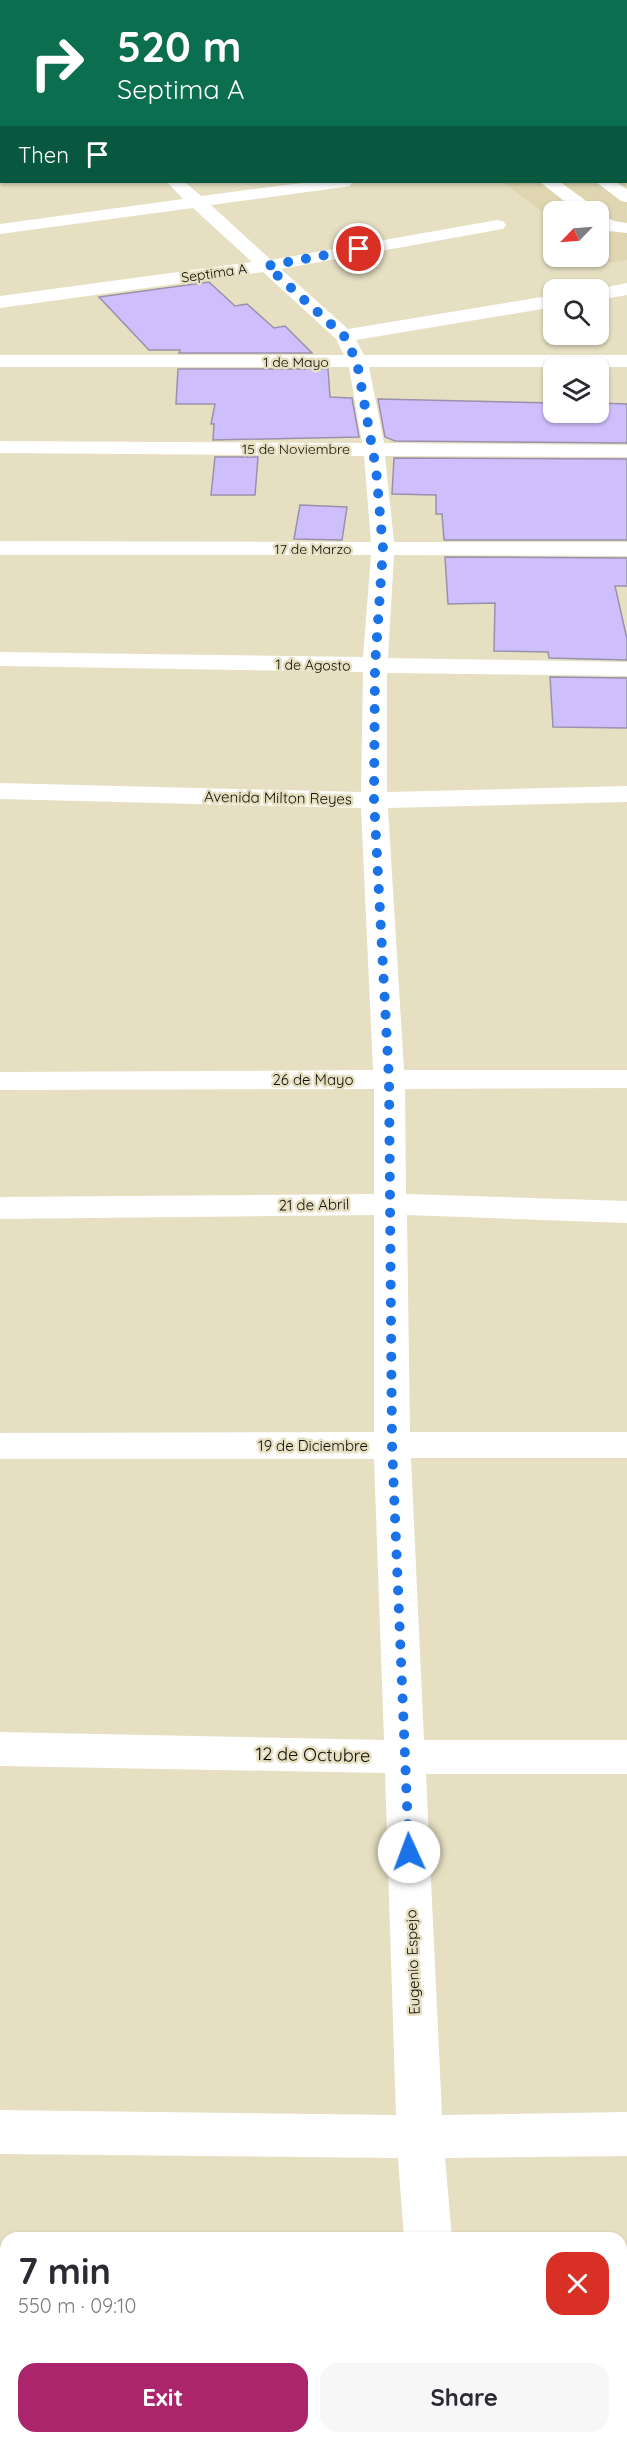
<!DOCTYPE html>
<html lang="en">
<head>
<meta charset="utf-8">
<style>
  body { margin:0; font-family:Quicksand,sans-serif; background:#f7f7f7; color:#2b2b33; height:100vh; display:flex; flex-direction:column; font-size:22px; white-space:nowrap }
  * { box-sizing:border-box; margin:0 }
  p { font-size:20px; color:#7c7c81 }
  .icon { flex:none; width:33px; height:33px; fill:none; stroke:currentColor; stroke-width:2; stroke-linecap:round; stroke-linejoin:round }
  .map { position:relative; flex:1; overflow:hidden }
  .details { position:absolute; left:0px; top:2232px; width:627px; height:212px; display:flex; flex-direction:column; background:#fff; border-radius:18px 18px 0 0; box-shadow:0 2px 4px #0004 }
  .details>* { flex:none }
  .guide { position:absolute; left:0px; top:0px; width:627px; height:183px; box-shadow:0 2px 4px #0004; background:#0b6e4f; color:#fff; overflow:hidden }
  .needle { width:39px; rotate:245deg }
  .controls { position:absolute; left:543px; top:201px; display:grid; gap:12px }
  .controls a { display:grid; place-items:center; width:66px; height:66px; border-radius:12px; background:#fff; box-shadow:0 2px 4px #0004; font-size:30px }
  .pin { position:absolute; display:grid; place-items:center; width:51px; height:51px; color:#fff; margin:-26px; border:3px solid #fff; border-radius:50%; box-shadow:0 2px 6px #0007 }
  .me { position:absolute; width:66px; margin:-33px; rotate:358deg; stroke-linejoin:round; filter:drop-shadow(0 0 4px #0008) }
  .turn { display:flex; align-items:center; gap:21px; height:126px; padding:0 18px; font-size:27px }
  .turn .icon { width:78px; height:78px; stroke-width:2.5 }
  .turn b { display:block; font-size:42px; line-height:51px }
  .then { display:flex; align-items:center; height:57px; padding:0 18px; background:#0003; gap:12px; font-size:22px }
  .round { display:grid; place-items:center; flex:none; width:63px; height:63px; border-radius:18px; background:#f7f7f7 }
  .overview { display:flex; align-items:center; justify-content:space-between; height:102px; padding:0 18px }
  h1 { font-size:36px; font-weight:700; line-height:45px }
  .primary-button { display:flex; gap:12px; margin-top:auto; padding:12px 18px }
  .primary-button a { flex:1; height:69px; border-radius:18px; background:#ab256d; color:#fff; font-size:24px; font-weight:700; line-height:69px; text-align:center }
  .primary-button a+a { background:#f7f7f7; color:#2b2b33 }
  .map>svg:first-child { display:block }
</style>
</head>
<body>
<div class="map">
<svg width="627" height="2443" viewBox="0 0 627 2443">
  <rect width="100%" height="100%" fill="#e6dfc2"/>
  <!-- built -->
  <path fill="#dfd6b1" d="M0 0H601L604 1 2 2 0 72Z
    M626 15 627 260 610 263 599 255 598 212H554L553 220 503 182H626Z"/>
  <!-- building -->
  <path fill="#cfbefc" stroke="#9891ac" stroke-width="1.5" d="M209 282 235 306 247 304 274 328 285 326 312 353H179L180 350H149L99 297Z
    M178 369H328L330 397 352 398 359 437 213 440 214 424H211L215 404H176Z
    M378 399 554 403V412H598V403L627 404V443L395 441 385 437Z
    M215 457H258L255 495H211Z
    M394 458 627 459V540H444L442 514H436V495L392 494Z
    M300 505 347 507 342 540 294 539Z
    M445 557 627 558V586H615L627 639V660L549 658 548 652 494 651 495 603 448 604Z
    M550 677 627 678V728L553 727Z"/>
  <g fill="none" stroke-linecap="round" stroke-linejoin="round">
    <!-- minor -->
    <path fill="#fff" fill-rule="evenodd" d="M414 0H429L430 2H415Z
      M0 84H2V94H0Z
      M0 158H2V168H0Z
      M167 182H185L201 196 309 182H352L350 186 344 187 211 205 271 260 497 220 503 221 506 225 503 229 497 230 281 269 348 329 554 295V307L356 340 364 355H627V367H369L384 443 627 445V457L385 456 394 542H627V556L394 555 388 658 627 662V676L387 673V792L627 786V802L388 808 404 1070H627V1088L405 1089 406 1194 627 1201V1223L407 1215 410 1432H627V1458H411L424 1740H627V1774H426L442 2115 627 2112V2156L445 2158 452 2238H404L398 2158 0 2154V2110L396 2115 385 1773 0 1766V1732L384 1740 374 1459H0V1433L374 1432V1215L0 1219V1197L374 1194V1089L0 1090V1072L373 1070 361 808 0 799V783L361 792 363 672 0 666V652L363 657 371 555H0V541L371 542 364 456 0 453V441L362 443 349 367H0V355H344L336 339 263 272 0 308V296L252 262 193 208 0 234V224L183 199Z
      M540 182H560L596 208 599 212H578Z
      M596 182H616L627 189V202L621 201Z
      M598 213 614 221 627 223V233L609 231 598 227Z
      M627 283V295L598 300V290H593Z
      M417 2438H468L470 2443H418Z"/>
  </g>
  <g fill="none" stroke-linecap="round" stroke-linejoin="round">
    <!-- route -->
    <path stroke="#1a73e8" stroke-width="10" stroke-dasharray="0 18" d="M359 249 267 266 344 336 357 362 376 469 383 549 375 666 374 800 389 1079 392 1445 409 1852"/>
  </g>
  <g text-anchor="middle" stroke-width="5" stroke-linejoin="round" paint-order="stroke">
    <!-- far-street labels -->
    <g font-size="14" fill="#0f0c04" stroke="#e6dfc2">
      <text transform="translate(214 273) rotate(-8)" y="5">Septima A</text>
      <text x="296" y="367">1 de Mayo</text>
      <text x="296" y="454">15 de Noviembre</text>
      <text x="313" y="554">17 de Marzo</text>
      <text transform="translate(313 665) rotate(1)" y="5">1 de Agosto</text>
    </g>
    <!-- street labels -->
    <g font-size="15" fill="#0f0c04" stroke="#e6dfc2">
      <text transform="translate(278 798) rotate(1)" y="5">Avenida Milton Reyes</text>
      <text x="313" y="1085">26 de Mayo</text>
      <text transform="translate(314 1205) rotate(-1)" y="5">21 de Abril</text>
      <text x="313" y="1451">19 de Diciembre</text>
      <text transform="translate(413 1962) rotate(-92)" y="5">Eugenio Espejo</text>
    </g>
    <!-- near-street labels -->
    <g font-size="18" fill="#0f0c04" stroke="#e6dfc2">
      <text transform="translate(313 1755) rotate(1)" y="6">12 de Octubre</text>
    </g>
  </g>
</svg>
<div class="controls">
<a><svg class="needle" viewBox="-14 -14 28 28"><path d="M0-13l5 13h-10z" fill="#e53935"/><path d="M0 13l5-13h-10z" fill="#7c7c81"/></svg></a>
<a><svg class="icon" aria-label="search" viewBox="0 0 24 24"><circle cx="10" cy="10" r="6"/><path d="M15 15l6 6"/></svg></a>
<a><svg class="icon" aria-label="layers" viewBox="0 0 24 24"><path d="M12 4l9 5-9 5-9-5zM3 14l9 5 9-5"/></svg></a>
</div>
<div class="pin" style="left:359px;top:249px;background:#d93025"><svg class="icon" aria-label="arrive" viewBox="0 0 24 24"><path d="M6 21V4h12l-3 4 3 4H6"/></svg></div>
<svg class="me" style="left:409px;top:1852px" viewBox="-20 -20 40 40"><circle r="19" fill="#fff"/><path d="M0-13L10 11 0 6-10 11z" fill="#1a73e8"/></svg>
<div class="guide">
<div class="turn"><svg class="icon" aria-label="right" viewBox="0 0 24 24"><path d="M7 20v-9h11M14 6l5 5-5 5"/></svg><div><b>520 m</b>Septima A</div></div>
<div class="then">Then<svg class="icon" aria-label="arrive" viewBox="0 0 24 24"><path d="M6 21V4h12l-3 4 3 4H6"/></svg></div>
</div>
<section class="details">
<div class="overview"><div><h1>7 min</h1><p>550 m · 09:10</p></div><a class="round" style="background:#d93025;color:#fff"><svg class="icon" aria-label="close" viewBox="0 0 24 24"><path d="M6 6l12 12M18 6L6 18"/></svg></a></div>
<div class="primary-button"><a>Exit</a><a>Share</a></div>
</section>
</div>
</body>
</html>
